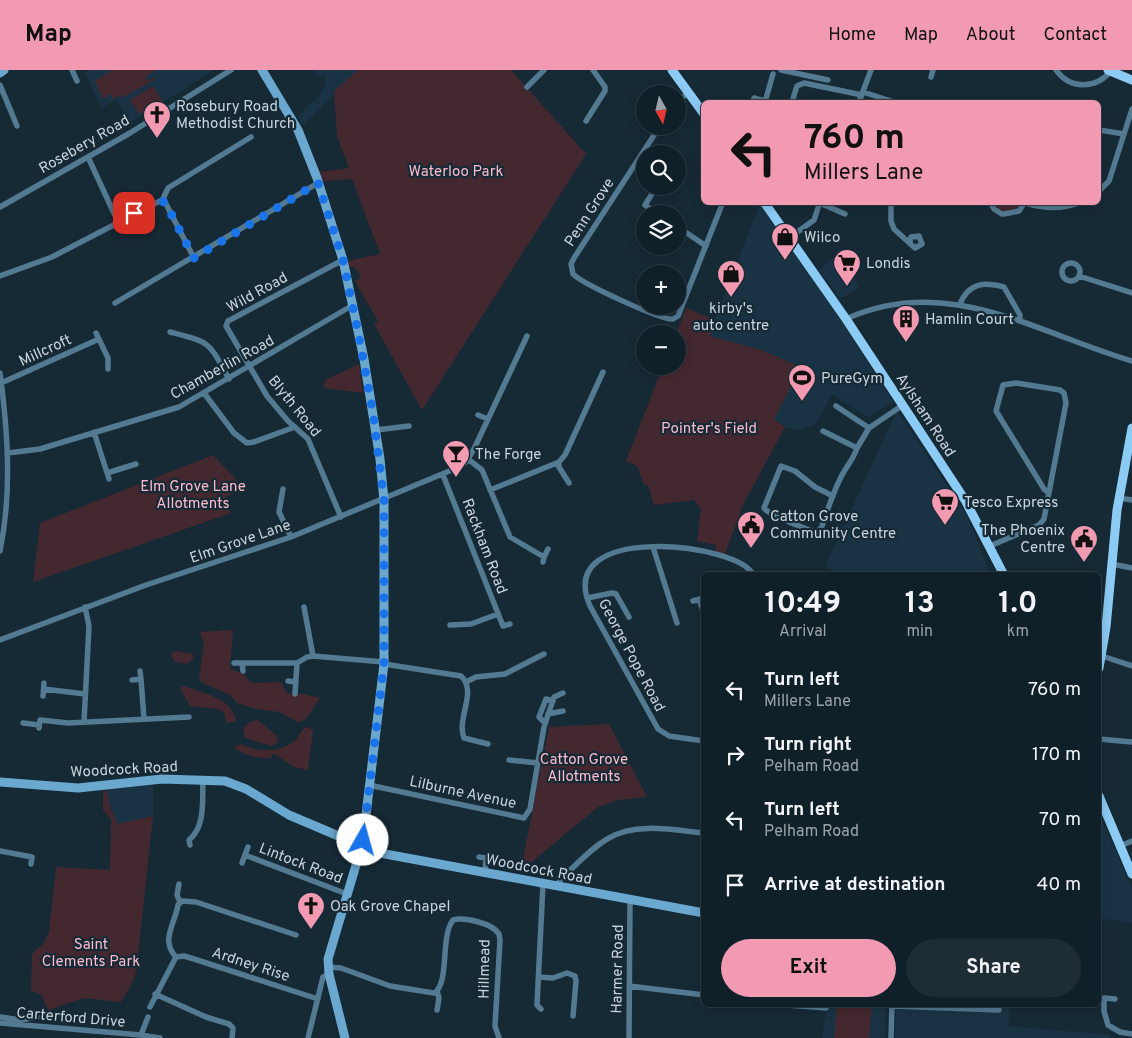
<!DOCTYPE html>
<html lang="en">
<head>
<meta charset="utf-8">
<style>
  body { margin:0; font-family:Overpass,sans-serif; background:#1e2d34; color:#f1f3f6; height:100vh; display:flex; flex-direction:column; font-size:19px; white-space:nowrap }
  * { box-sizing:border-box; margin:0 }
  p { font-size:16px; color:#9ca3a8 }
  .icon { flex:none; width:28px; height:28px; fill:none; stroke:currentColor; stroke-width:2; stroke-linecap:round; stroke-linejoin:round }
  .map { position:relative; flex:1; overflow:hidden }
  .side { position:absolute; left:701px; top:502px; width:400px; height:435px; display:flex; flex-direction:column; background:#102028; border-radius:8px; box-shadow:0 2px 12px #0003,0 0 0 1px #303e45 }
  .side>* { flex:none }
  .guide { position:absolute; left:701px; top:30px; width:400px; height:105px; border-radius:8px; box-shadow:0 2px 12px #0003,0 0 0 1px #303e45; background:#f19ab2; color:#111; overflow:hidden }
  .needle { width:32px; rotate:172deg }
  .tools { position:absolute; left:636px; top:15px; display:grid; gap:10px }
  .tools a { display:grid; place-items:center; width:50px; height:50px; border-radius:50%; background:#102028; box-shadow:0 2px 12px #0003,0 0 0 1px #303e45; font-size:25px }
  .pin { position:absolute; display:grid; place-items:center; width:42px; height:42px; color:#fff; margin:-21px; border-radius:10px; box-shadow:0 2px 8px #0006 }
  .me { position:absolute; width:55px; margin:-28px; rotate:7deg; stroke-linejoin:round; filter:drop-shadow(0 0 4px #0008) }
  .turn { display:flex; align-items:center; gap:18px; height:105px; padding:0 20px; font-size:22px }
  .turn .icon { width:65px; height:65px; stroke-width:2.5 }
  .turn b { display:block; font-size:35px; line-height:42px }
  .eta { display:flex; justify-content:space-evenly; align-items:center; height:85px; text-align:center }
  .eta b { font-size:30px; font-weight:700; line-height:35px }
  .action { display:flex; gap:10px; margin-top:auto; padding:10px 20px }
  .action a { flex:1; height:58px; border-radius:30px; background:#f19ab2; color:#111; font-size:20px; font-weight:700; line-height:58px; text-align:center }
  .action a+a { background:#1e2d34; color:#f1f3f6 }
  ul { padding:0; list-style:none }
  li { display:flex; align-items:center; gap:15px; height:65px; padding:0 20px }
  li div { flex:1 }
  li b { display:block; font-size:19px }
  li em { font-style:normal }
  header { display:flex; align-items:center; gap:30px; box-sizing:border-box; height:70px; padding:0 25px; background:#f19ab2; color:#111 }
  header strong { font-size:24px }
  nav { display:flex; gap:28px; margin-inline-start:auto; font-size:18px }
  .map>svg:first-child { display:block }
</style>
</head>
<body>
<header>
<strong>Map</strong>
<nav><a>Home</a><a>Map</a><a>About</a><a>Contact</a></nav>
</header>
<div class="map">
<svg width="1132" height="968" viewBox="0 0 1132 968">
  <rect width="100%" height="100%" fill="#162a36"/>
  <!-- built -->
  <path fill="#1a3344" d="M88 0H214L130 53 116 30 101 38 85 2Z
    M313 0H358L302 56 298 46 318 27 326 13 324 5 320 8Z
    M760 133 848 261 893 332 869 347 838 329 832 323 821 346 814 355 800 360 785 357 774 349 777 342 761 280 709 266Z
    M837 185 859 216 844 227H839L819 200Z
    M0 323 5 378 3 435 0 457Z
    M897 340 967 446 991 505H842L825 497Z
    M153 714V746L120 756 118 754 109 733 107 721 109 718Z
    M1100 746 1132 818V853L1099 848Z
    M827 935H886L885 968H822Z
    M896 935H1011L1008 956 1110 965V968H895Z"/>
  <!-- green -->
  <path fill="#442830" d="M112 0H156L145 7 148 11 154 7 155 9 122 28 120 25 113 29 110 24 103 29 95 11Z
    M358 0H511L586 84 422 340 374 254 378 251 355 211 360 208 359 202 353 197H349L348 191 380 184 352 109 323 111 320 102 349 98 337 66 334 21Z
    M153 16 162 30 139 44 130 30Z
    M993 133H1021C1014 145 1000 144 993 133Z
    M686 238 715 250 710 266 761 280 801 297 774 349 785 357 743 435 725 484 715 481 716 475 697 471 701 439 694 430 654 435 648 415H644L637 396 626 391 663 296H678L676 264Z
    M359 294 363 323 324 318 325 310Z
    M213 385 243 417 223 429 231 443 33 512 40 453Z
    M233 560 230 596 232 600 242 603 251 613 281 612 287 623 303 624 320 628 305 650 298 652 279 642 257 639 237 633 230 625 201 612 199 609 204 574 200 562Z
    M176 581 193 584V589L187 594 175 592 171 584Z
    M184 616C203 623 234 629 236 651L226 653 224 642 217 639 190 636 180 618Z
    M258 650 277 666 278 672 272 676 245 668 243 658 250 652Z
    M609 654 647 727 618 730 598 737 528 795 522 794 549 657Z
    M306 657 313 660 308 700 294 697 273 683 271 688C260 689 242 685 234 677L241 674C257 682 278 683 293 672 299 668 300 660 306 657Z
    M103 721H107L111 740 118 754 153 746 138 885C139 903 130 917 121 932L84 928 48 940 41 924 31 921 32 884 42 875 49 862 56 797 110 800 111 749 103 740Z
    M837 935H872L869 968H834Z"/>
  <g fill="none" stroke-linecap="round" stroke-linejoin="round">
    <!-- street -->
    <path stroke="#547a92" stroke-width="5.5" d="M72 0 77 11
      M781 0 828 10
      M1056 0C1070 20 1096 19 1111 1
      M931 7 933 0
      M0 15 17 56
      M527 17 544 0
      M863 22 894 32
      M754 28 768 32
      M678 30 689 23
      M765 32 773 4
      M792 32 797 16 804 13 862 25
      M859 32 871 0
      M586 51 605 21V17L593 0
      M660 56 574 188 571 194 573 204C581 213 662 251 673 249L678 246 723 132
      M1099 60 1124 64
      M88 87 118 152
      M657 116 645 135 658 144
      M1099 121 1109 111 1132 39
      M162 131 168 118 251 67
      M891 132V151L894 159 915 178 922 174 919 166 911 167 910 171
      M990 132 994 139 1002 144
      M820 133 845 144
      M1025 133C1044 139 1062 140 1081 132
      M0 137 130 63 231 0
      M1004 144 1019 141 1025 132
      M678 157 706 176
      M789 168 814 150 820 132
      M1062 202a9 9 0 1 1 18 0a9 9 0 1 1-18 0Z
      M0 206 52 187 160 131 166 134 194 188
      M1079 206 1132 223
      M115 233 318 113
      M960 234C969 212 985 212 1004 217L1020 245V251
      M846 249C947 203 1037 263 1132 291
      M170 262C212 273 208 271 229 309
      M96 263 108 288V299
      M0 303C8 362 12 422 0 481
      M1 313 99 269
      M204 323 234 363 247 373 254 372 295 357
      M836 336 869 358 903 335
      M478 345 488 349
      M376 360 409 356
      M823 361 857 378C853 390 848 394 842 405 833 422 827 441 821 459L813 462C801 456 770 446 764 438L781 396 795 401 815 417 833 426
      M94 362 109 409
      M857 378 869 358
      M8 383 40 379 179 337 353 235
      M468 389 482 400 510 467 544 487 543 492
      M559 392V397L569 413
      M107 403 136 394
      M443 405 503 556 510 554
      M283 419 279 442 291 467
      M490 420 559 392 565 385 603 302
      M1119 428 1132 430
      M341 447 308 369 288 351 267 326 226 256 228 251 343 190
      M990 476 1039 455 1044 449 1066 333 1064 323 1060 320 1016 313 1003 315 996 341 1044 419 1049 423
      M653 477 677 553
      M544 487 548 479
      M1112 494 1132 498
      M587 528 612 523 616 524 629 547
      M699 529 704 544
      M693 531 704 528
      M304 537 313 586
      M450 555 471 554 498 544
      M0 570 146 515 291 467 459 397 466 392 474 379 527 266
      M1102 586 1132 596
      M234 593H297L295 624
      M242 593 243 601
      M297 593 307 587 313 586 384 592
      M384 594 461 606C478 622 456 648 464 668L488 674
      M140 601 141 609
      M132 610 141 609 144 649
      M288 611 296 612
      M466 612 476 607 505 604 544 584
      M44 619 85 624
      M43 626 44 613
      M548 644 563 641
      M84 652 89 556 85 537
      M23 653 39 655
      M545 653 539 647 546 629 553 631
      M39 658 40 650 68 653 189 647
      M1099 669 1132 672
      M704 671 669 666 658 659 590 536C553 451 740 473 753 505
      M509 690 538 693
      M369 715 524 748 530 739 544 657 554 627 563 623
      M190 775 189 770C206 756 202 730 203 710
      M1120 776 1132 771
      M0 781 32 787 31 794
      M245 785 248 777
      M479 787 486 788 485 803
      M486 788 495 789
      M242 793 245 785 347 824
      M179 814 177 825 180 832
      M557 817 560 810C575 796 591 778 609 768 636 752 674 760 704 763
      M176 887C160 870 175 854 178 835L182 831 196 832 296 865
      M176 887 184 886 194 889 318 929
      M328 897 341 898 390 916 434 923C450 914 440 866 453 850 465 847 492 853 499 864L500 870 495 956 499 968
      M539 907 553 908 567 903 575 906 576 911 573 946
      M629 916 704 925
      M437 921 439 928 437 940
      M155 924 206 947 229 954 233 958 232 968
      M1115 929 1104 928V941L1108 955 1120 962 1132 964
      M787 935 826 938
      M892 936 999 940
      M150 937 176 887
      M541 939 537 935 543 814
      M0 947 21 950 45 945
      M0 953 141 965 148 947
      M141 965 160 968
      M308 968 323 907 329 904
      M629 968 630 830
      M891 968 892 935"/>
    <!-- secondary -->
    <path stroke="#6aa8d0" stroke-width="9" d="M262 0 298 60 317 108 343 190 364 289 380 389 384 430V594L363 770
      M0 3 4 0
      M0 712 78 718 162 709 225 711 246 719 289 745 355 773
      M369 781 704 843
      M345 968 329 904 328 889 359 785"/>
    <!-- primary -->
    <path stroke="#8ccbf4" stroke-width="9" d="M672 0 704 44
      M1108 0 1132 10
      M764 132 846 249 965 430 1004 505
      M1099 598 1106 557 1117 440 1132 358
      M1099 726 1132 804"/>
  </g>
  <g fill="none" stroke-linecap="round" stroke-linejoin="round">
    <!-- route -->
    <path stroke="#1a73e8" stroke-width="9" stroke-dasharray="0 16.2" d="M134 143 157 131 165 132 194 188 318 113 343 190 358 262 373 343 384 430V594L363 770"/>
  </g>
  <!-- icons -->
  <defs>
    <symbol id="church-pin" viewBox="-11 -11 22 30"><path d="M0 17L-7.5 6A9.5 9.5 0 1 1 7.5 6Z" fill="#f19ab2" stroke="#162a36"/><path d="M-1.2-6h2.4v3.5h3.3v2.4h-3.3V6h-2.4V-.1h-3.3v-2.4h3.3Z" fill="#111"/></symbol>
    <symbol id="shop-pin" viewBox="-11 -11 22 30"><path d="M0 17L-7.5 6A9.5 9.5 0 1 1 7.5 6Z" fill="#f19ab2" stroke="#162a36"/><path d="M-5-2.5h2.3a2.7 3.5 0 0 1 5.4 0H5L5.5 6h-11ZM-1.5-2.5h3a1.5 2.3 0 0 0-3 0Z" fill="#111"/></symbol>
    <symbol id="supermarket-pin" viewBox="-11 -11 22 30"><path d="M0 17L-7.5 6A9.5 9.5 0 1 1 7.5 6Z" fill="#f19ab2" stroke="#162a36"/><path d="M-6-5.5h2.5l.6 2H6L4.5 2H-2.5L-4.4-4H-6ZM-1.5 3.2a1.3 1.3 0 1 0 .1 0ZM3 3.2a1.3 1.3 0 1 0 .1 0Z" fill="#111"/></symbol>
    <symbol id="building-pin" viewBox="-11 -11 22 30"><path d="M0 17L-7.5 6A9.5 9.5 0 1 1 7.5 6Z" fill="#f19ab2" stroke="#162a36"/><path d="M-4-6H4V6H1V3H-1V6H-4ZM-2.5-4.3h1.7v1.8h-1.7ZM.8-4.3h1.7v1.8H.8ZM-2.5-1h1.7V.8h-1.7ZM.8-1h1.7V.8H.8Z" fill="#111"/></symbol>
    <symbol id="stadium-pin" viewBox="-11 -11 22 30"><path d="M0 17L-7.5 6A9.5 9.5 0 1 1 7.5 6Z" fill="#f19ab2" stroke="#162a36"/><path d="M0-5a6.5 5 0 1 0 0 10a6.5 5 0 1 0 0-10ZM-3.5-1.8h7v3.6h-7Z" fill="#111"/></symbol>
    <symbol id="bar-pin" viewBox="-11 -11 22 30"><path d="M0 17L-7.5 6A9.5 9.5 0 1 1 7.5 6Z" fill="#f19ab2" stroke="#162a36"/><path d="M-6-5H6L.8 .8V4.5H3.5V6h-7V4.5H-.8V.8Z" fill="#111"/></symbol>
    <symbol id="civic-pin" viewBox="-11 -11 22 30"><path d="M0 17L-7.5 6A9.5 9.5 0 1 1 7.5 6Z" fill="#f19ab2" stroke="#162a36"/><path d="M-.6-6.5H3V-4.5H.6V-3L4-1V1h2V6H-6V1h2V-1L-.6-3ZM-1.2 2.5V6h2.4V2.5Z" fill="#111"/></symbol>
  </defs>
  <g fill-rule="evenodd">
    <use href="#church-pin" x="141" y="29" width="32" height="43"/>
    <use href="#shop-pin" x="769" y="151" width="32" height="43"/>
    <use href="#supermarket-pin" x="831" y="177" width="32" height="43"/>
    <use href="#shop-pin" x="715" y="188" width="32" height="43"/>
    <use href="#building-pin" x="890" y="233" width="32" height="43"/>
    <use href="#stadium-pin" x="786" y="292" width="32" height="43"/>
    <use href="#bar-pin" x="440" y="368" width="32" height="43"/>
    <use href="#supermarket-pin" x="929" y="416" width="32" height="43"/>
    <use href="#civic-pin" x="735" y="439" width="32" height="43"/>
    <use href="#civic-pin" x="1068" y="453" width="32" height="43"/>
    <use href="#church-pin" x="295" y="820" width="32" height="43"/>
  </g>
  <g text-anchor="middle" stroke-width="4.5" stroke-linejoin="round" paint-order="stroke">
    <!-- poi labels -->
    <g font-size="15" fill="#c8d4dd" stroke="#162a36" text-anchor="start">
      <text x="176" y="41">Rosebury Road<tspan x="176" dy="17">Methodist Church</tspan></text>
      <text x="804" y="172">Wilco</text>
      <text x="866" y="198">Londis</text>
      <text x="731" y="243" text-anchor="middle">kirby's<tspan x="731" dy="17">auto centre</tspan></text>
      <text x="925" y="254">Hamlin Court</text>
      <text x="821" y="313">PureGym</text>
      <text x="475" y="389">The Forge</text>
      <text x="964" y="437">Tesco Express</text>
      <text x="770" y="451">Catton Grove<tspan x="770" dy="17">Community Centre</tspan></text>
      <text x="1065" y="465" text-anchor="end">The Phoenix<tspan x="1065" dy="17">Centre</tspan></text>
      <text x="330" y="841">Oak Grove Chapel</text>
    </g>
    <!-- street labels -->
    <g font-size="15" fill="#c8d4dd" stroke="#162a36">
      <text transform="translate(84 74) rotate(-30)" y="5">Rosebery Road</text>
      <text transform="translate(589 142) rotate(-57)" y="5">Penn Grove</text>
      <text transform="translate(257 222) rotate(-29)" y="5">Wild Road</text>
      <text transform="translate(45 280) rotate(-25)" y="5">Millcroft</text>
      <text transform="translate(222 297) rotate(-29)" y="5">Chamberlin Road</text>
      <text transform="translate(295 336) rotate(51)" y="5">Blyth Road</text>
      <text transform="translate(926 345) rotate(57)" y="5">Aylsham Road</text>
      <text transform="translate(240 471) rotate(-19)" y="5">Elm Grove Lane</text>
      <text transform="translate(485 476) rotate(69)" y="5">Rackham Road</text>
      <text transform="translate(632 585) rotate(62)" y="5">George Pope Road</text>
      <text transform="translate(124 699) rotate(-3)" y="5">Woodcock Road</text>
      <text transform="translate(463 722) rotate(12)" y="5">Lilburne Avenue</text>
      <text transform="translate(301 793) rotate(21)" y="5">Lintock Road</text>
      <text transform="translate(539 799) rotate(11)" y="5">Woodcock Road</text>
      <text transform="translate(251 894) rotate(18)" y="5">Ardney Rise</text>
      <text transform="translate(484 899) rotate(-89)" y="5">Hillmead</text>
      <text transform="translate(617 899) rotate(-89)" y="5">Harmer Road</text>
      <text transform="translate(71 947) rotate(5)" y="5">Carterford Drive</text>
    </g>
    <!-- park labels -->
    <g font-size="15" fill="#fcbacb" stroke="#162a36">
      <text x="456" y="106">Waterloo Park</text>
      <text x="709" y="363">Pointer's Field</text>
      <text x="193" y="421">Elm Grove Lane<tspan x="193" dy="17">Allotments</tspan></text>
      <text x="584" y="694">Catton Grove<tspan x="584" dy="17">Allotments</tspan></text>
      <text x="91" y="879">Saint<tspan x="91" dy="17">Clements Park</tspan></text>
    </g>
  </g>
</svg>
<div class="tools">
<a><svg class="needle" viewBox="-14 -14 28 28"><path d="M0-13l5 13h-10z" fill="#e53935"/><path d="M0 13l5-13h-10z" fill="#9ca3a8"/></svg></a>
<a><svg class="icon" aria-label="search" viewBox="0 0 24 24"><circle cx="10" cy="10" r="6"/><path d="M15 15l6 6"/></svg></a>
<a><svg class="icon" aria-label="layers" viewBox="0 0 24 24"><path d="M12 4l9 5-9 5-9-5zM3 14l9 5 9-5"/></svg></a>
<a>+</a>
<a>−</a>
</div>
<div class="pin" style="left:134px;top:143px;background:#d93025"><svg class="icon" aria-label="arrive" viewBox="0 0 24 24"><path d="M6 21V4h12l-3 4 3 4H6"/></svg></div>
<svg class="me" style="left:363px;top:770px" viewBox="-20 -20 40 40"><circle r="19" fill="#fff"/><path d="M0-13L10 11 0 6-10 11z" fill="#1a73e8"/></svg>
<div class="guide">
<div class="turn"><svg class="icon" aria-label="left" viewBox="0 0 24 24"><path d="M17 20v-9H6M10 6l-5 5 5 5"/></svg><div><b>760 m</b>Millers Lane</div></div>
</div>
<section class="side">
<div class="eta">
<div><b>10:49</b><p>Arrival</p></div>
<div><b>13</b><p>min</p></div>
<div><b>1.0</b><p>km</p></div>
</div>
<ul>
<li><svg class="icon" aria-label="left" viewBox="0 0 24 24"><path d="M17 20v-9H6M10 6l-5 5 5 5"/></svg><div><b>Turn left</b><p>Millers Lane</p></div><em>760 m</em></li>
<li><svg class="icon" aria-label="right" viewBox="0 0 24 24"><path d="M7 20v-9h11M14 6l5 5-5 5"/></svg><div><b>Turn right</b><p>Pelham Road</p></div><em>170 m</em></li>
<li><svg class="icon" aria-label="left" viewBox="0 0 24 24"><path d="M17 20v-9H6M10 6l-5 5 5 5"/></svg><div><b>Turn left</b><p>Pelham Road</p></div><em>70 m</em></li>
<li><svg class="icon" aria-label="arrive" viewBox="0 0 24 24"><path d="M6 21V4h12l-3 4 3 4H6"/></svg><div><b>Arrive at destination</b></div><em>40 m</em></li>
</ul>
<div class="action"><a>Exit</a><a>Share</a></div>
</section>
</div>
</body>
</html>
